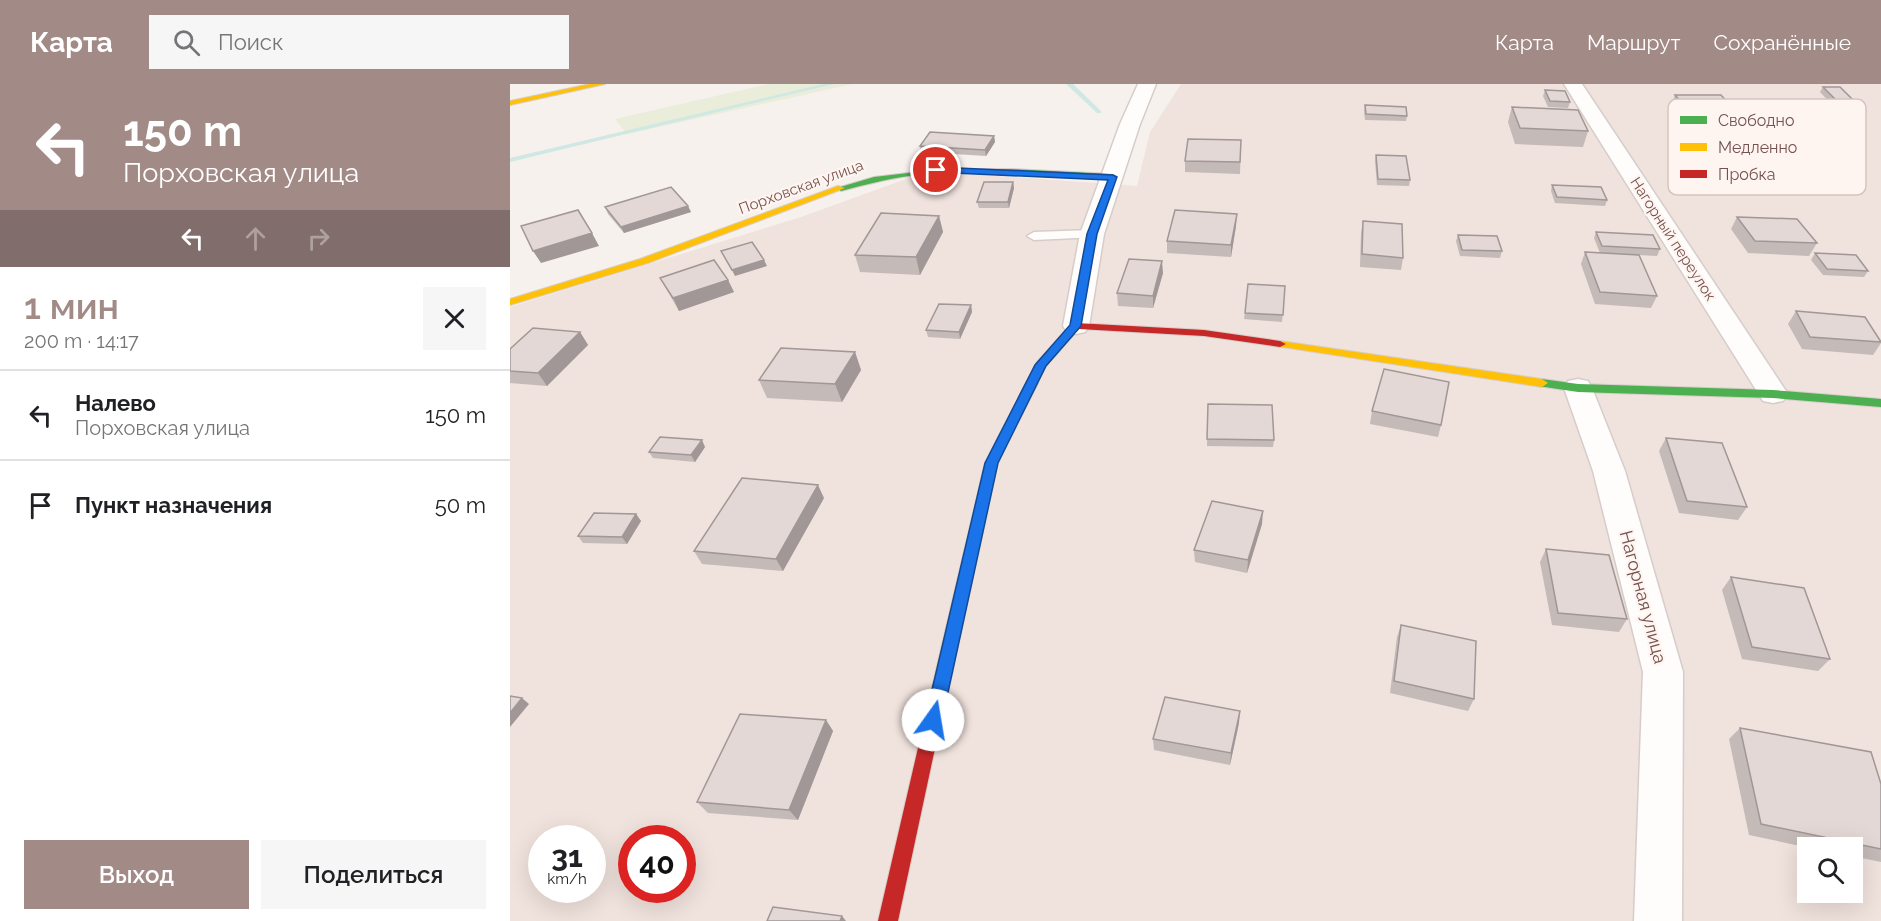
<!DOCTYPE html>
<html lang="ru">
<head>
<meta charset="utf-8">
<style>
  body { margin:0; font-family:Raleway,sans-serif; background:#f6f6f6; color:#202124; height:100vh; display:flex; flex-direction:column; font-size:22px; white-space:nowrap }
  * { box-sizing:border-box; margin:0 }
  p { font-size:20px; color:#757577 }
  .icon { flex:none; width:33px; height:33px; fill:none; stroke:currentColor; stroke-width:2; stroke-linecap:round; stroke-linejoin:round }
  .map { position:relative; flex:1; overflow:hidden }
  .panel { display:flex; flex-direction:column; background:#fff; width:510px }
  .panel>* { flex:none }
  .top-card { background:#a28a87; color:#fff; overflow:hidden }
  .controls { position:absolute; left:1287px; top:753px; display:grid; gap:12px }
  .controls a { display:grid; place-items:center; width:66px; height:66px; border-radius:0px; background:#fff; box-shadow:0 6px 24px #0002; font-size:30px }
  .speed { position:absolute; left:18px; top:741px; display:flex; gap:12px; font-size:30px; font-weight:700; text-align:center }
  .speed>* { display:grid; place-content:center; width:78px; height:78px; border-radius:50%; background:#fff; box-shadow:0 6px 24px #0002; line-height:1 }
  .speed small { font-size:15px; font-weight:400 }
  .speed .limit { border:9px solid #d22; background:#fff; color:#111 }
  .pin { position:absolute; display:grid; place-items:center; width:51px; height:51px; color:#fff; margin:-26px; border:3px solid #fff; border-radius:50%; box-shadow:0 2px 6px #0007 }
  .me { position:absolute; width:66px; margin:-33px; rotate:13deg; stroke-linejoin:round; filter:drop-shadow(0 0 4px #0008) }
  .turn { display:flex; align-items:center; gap:21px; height:126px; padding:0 24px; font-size:27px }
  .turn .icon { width:78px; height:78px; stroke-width:2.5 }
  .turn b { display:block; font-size:42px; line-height:51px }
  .lanes { display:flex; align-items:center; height:57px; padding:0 24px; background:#0003; justify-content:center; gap:30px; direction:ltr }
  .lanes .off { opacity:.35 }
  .round { display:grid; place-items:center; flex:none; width:63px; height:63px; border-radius:0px; background:#f6f6f6 }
  .overview { display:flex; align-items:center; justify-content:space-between; height:102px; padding:0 24px }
  h1 { font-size:36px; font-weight:600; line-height:45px; color:#a28a87 }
  .button { display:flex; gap:12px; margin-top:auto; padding:12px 24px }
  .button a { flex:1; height:69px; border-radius:0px; background:#a28a87; color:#fff; font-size:24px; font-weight:600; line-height:69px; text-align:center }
  .button a+a { background:#f6f6f6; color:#202124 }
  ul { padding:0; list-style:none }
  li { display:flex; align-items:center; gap:18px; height:90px; padding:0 24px; border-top:2px solid #e0e0e0 }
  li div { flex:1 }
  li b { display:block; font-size:22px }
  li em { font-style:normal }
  header { display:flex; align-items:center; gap:36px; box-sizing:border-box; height:84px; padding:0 30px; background:#a28a87; color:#fff }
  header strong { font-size:28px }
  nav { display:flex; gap:33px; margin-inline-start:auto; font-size:21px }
  .search { width:420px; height:54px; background:#f6f6f6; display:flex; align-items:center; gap:15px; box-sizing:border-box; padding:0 21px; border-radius:0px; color:#757577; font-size:22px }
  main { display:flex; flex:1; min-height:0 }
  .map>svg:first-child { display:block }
</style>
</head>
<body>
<header>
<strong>Карта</strong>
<div class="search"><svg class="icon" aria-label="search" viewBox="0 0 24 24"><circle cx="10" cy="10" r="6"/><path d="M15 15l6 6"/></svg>Поиск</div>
<nav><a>Карта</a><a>Маршрут</a><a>Сохранённые</a></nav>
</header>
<main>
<section class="panel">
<div class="top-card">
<div class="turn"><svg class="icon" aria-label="left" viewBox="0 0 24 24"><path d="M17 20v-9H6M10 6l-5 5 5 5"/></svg><div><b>150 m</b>Порховская улица</div></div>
<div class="lanes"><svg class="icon" aria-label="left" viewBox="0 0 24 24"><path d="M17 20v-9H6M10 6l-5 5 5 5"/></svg><svg class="icon off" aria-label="ahead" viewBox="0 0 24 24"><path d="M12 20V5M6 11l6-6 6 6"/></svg><svg class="icon off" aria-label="right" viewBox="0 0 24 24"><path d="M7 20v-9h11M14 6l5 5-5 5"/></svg></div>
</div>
<div class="overview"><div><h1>1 мин</h1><p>200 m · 14:17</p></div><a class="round"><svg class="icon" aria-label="close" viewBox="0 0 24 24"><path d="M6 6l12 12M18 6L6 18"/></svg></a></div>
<ul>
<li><svg class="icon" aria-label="left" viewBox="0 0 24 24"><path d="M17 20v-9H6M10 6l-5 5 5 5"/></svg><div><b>Налево</b><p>Порховская улица</p></div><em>150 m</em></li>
<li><svg class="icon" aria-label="arrive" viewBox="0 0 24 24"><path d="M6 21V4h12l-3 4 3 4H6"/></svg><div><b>Пункт назначения</b></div><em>50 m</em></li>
</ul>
<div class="button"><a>Выход</a><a>Поделиться</a></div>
</section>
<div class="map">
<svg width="1371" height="837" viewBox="0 0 1371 837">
  <rect width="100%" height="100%" fill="#f7f1ee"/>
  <!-- residential -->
  <path fill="#f0e2dc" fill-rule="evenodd" d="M671 0H1371V837H0V223L291 133 418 87 627 102 640 48ZM32 754H82V806H32ZM122 754H172V806H122ZM1298 764H1342V808H1298Z"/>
  <!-- green -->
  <path fill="#e9edda" d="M258 0H343L117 50 105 35Z"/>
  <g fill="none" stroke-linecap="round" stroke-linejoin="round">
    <!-- stream -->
    <path fill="#d0e8e4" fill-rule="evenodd" d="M313 0H324L0 78V74Z
      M556 0H563L591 27V29H587Z"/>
    <defs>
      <path id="lane" d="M582 146 589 150 587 153 524 156 517 152 524 148Z"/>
      <path id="street" d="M628 0H646L630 40 594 150 579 242 575 248 566 250 557 248 553 242 570 150 610 40Z
        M1054 0H1072L1278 310 1273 317 1263 319 1253 317Z
        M1068 295 1078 297 1082 304 1115 387 1173 588 1172 837H1124L1133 588 1083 387 1054 304 1058 297Z"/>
      <path id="fast" d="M432 85H501L603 90 607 93 603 96C535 92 467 85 399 92 376 95 354 101 331 107L327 104 364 93Z
        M1032 295 1068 300 1263 306 1371 315V323L1263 314 1068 308 1028 302 1026 299 1028 296Z"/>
      <path id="slow" d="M80 0H95L0 21V17Z
        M328 102 335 104 138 179 0 221V215L130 175Z
        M770 257 1032 295 1038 299 1032 303 766 262 764 260Z
        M522 295 528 299 487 379 439 599 437 604 431 606 425 604 423 599 475 379 516 299Z"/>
      <path id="jam" d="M566 239 694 246 770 257 776 260 770 263 694 252 569 245 536 282 526 302H518L516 299 527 278 562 240Z
        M431 592 437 594 439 599 388 837H368L423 599 425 594Z"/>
    </defs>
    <!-- lane casing -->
    <use href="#lane" stroke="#d6cdca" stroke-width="3"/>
    <!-- street casing -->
    <use href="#street" stroke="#d6cdca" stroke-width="3"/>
    <!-- fast casing -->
    <use href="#fast" stroke="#d7cdca" stroke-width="2"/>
    <!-- slow casing -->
    <use href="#slow" stroke="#d7cdca" stroke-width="2"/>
    <!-- jam casing -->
    <use href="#jam" stroke="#d7cdca" stroke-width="2"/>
    <!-- lane -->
    <use href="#lane" fill="#fefdfc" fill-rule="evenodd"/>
    <!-- street -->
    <use href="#street" fill="#fefdfc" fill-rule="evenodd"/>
    <!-- fast -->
    <use href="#fast" fill="#4caf50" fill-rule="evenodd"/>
    <!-- slow -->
    <use href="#slow" fill="#ffc107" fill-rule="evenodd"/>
    <!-- jam -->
    <use href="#jam" fill="#c62828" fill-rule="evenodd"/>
  </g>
  <!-- wall -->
  <path fill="#c4bab8" d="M1313 3 1348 21 1345 27 1327 26 1310 8Z
    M1035 6 1060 18 1058 24 1038 23 1033 12Z
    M1165 11 1225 27 1220 38 1174 37 1161 22Z
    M855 21 897 32 896 37 855 36 854 27Z
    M1002 23 1078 47 1073 63 1005 60 998 38Z
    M484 52 485 58 476 72 411 68 410 62Z
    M731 56 730 90 675 88V77Z
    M866 71 900 96 899 102 867 101 865 77Z
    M503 98 504 104 499 124H469L467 118Z
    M1042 101 1097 116 1095 122 1045 119 1041 107Z
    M178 122 181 128 114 149 98 130 95 123Z
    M429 132 433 148 410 191 350 188 345 171Z
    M1227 133 1307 159 1299 172 1238 169 1221 145Z
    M853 137 893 174 891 186 850 183 851 149Z
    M726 142 721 173 657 169V157Z
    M1086 148 1150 165 1147 172 1090 169 1084 154Z
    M948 151 992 167 990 174 950 172 946 157Z
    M1075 168 1147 212 1141 224 1085 220 1071 180Z
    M1305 169 1358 187 1354 193 1313 191 1301 176Z
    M653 189 643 224 608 222 607 209Z
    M150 194 218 196 224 208 169 227Z
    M775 202 772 238 734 235 735 229Z
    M461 221 462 228 450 255 418 253 416 246Z
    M1286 227 1371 257V259L1363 271 1292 265 1278 240Z
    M70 248 78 261 37 302 0 299V265Z
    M345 268 351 286 332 318 257 314 249 296Z
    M698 320 764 356 763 363 697 362Z
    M862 327 931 341 928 353 860 340Z
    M1156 354 1237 423 1228 436 1169 429 1149 367Z
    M195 363 185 378 143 374 139 368Z
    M314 414 273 487 192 480 184 467Z
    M126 430 131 437 117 460 73 459 68 452Z
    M752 440 737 489 685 478 684 466Z
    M1036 465 1117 535 1109 548 1042 541 1030 478Z
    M1221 493 1320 575 1308 587 1232 575 1212 506Z
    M891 541 964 615 958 627 880 609 887 553Z
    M316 636 323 647 288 736 198 729 187 718Z
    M729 639 720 681 644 666 643 655Z
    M1230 644 1371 700V778L1342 772V764H1300L1239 751 1219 655Z"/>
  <!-- shaded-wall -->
  <path fill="#a09796" d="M484 52 485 58 476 72 475 66Z
    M503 98 504 104 499 124 498 118Z
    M178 122 181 128 114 149 111 143Z
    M727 130 726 142 721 173V161Z
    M429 132 433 148 410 191 406 173Z
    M82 149 89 162 31 179 23 167Z
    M254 176 257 182 225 192 222 186Z
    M652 177 653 189 643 224V212Z
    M218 196 224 208 169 227 163 214Z
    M461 221 462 228 450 255 449 248Z
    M70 248 78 261 37 302 28 289Z
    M345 268 351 286 332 318 325 300Z
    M192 356 195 363 185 378 181 371Z
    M308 401 314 414 273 487 266 475Z
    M753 427 752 440 737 489 738 476Z
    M126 430 131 437 117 460 112 453Z
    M12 614 19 620 0 643V629Z
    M730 627 729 639 720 681 721 669Z
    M316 636 323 647 288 736 279 726Z
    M332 832 336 837H330Z"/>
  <!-- building -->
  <path fill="#e4d8d6" stroke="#a09796" stroke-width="1.5" d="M1313 3H1330L1348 21 1330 20Z
    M1035 6 1055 7 1060 18 1040 17Z
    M1165 11H1211L1225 27 1178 26Z
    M855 21 896 23 897 32 856 30Z
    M1002 23 1068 26 1078 47 1010 44Z
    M420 48 484 52 475 66 410 62Z
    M678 55 731 56 730 78 675 77Z
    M866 71 896 72 900 96 868 95Z
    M474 98H503L498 118H467Z
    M1042 101 1091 103 1097 116 1047 113Z
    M161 103 178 122 111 143 95 123Z
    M68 126 82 149 23 167 11 142Z
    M665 126 727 130 721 161 657 157Z
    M371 129 429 132 406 173 345 171Z
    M1227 133 1287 135 1307 159 1245 157Z
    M853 137 892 140 893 174 852 170Z
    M1086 148 1143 151 1150 165 1092 162Z
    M948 151 987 152 992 167 952 166Z
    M242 158 254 176 222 186 211 167Z
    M1075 168 1129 171 1147 212 1090 208Z
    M1305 169 1346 171 1358 187 1317 185Z
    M619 175 652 177 643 212 607 209Z
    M204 176 218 196 163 214 150 194Z
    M738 200 775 202 773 231 735 229Z
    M429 220 461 221 449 248 416 246Z
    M1286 227 1355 233 1371 258 1300 253Z
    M23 244 70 248 28 289 0 287V265Z
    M271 264 345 268 325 300 249 296Z
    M874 285 939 298 931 341 862 327Z
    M698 320 762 321 764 356 697 355Z
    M150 353 192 356 181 371 139 368Z
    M1156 354 1212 359 1237 423 1177 417Z
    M232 394 308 401 266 475 184 467Z
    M702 417 753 427 738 476 684 466Z
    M84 429 126 430 112 453 68 452Z
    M1036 465 1099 471 1117 535 1048 529Z
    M1221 493 1294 504 1320 575 1242 563Z
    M891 541 966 557 964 615 884 597Z
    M0 612 12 614 0 629Z
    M655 613 730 627 721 669 643 655Z
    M230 630 316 636 279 726 187 718Z
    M1230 644 1361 668 1371 700V765L1251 740Z
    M263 823 332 832 330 837H257Z"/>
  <!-- route -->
  <path fill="#1a73e8" stroke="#114b97" stroke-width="1.5" d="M426 83 603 91 607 93 587 150 571 242 536 282 488 379 432 636 429 642 423 644 417 642 415 636 475 379 525 281 560 241 577 150 598 96 423 88V84Z"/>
  <g text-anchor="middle" stroke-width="4.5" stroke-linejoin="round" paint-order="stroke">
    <!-- far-street labels -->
    <g font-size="15" fill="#75524f" stroke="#fef5f1">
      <text transform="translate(291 103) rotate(-20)" y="5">Порховская улица</text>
      <text transform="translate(1163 155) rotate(57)" y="5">Нагорный переулок</text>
    </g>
    <!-- street labels -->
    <g font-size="18" fill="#75524f" stroke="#fef5f1">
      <text transform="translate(1133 513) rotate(75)" y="6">Нагорная улица</text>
    </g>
  </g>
  <!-- legend -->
  <rect x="1158" y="15" width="198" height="96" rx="9" fill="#fef5f1" stroke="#d5c4c0" stroke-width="1.5"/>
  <rect x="1170" y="32" width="27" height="8" fill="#4caf50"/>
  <rect x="1170" y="59" width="27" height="8" fill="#ffc107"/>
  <rect x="1170" y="86" width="27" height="8" fill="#c62828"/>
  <g font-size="16" fill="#75524f">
    <text x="1208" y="42">Свободно</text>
    <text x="1208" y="69">Медленно</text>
    <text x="1208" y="96">Пробка</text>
  </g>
</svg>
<div class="controls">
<a><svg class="icon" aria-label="search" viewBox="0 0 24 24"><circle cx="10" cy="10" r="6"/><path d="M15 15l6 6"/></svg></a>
</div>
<div class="speed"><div>31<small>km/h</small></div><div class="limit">40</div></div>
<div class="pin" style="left:426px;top:86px;background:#d93025"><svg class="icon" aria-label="arrive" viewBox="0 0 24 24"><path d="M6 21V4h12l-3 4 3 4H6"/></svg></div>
<svg class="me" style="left:423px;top:636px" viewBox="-20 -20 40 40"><circle r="19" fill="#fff"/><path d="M0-13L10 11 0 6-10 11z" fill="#1a73e8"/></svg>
</div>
</main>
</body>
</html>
